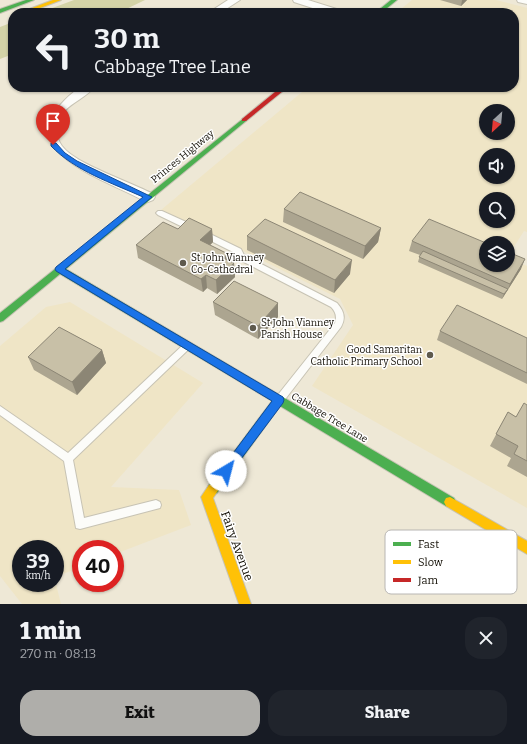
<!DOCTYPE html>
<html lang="en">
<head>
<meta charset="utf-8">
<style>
  body { margin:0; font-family:Bitter,serif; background:#20242c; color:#f1f3f6; height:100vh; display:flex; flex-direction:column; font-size:15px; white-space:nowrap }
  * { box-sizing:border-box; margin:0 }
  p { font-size:13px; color:#9ea1a6 }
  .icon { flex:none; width:22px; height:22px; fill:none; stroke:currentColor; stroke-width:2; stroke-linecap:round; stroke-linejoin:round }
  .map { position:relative; height:604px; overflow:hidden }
  .side { display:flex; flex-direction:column; background:#171b24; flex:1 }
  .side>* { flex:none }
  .hud { position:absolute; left:8px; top:8px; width:511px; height:84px; border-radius:16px; box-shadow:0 1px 3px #0004; background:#171b24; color:#f1f3f6; overflow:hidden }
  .needle { width:26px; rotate:206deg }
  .tools { position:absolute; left:479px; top:104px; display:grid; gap:8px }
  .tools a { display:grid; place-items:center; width:36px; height:36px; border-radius:50%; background:#171b24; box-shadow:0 1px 3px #0004; font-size:20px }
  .speed { position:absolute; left:12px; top:540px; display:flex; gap:8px; font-size:20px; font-weight:700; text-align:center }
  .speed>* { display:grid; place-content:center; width:52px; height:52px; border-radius:50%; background:#171b24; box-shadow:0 1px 3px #0004; line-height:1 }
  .speed small { font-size:10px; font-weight:400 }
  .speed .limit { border:6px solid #d22; background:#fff; color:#111 }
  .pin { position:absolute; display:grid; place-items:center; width:34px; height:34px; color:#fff; margin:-41px -17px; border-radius:50% 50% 50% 0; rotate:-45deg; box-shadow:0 0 4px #0007 }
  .pin .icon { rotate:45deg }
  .me { position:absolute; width:44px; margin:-22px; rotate:37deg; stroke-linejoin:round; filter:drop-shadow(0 0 3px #0008) }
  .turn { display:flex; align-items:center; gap:14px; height:84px; padding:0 20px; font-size:18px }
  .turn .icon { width:52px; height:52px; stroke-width:2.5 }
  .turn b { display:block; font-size:28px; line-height:34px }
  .round { display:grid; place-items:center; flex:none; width:42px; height:42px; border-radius:16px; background:#20242c }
  .summary { display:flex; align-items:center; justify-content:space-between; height:68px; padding:0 20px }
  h1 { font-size:24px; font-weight:800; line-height:30px }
  .action { display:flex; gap:8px; margin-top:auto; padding:8px 20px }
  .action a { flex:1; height:46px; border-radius:16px; background:#afaeaa; color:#111; font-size:16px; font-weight:800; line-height:46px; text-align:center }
  .action a+a { background:#20242c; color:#f1f3f6 }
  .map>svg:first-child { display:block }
</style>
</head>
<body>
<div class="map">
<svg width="527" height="604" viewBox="0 0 527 604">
  <rect width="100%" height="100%" fill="#eee8d6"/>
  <!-- built -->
  <path fill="#efe5c6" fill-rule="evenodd" d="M412 0H496L527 8V232L524 231 508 256V243H486V265H508V258L527 266V508L312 386 353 325 340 299 161 210 308 87H514V13H396ZM486 111H508V133H486ZM486 155H508V177H486ZM486 199H508V221H486Z
    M70 302 203 383 111 487 179 490 191 525 115 554V549H81V567L55 577V549H21V583H55V580L61 604H22L0 576V346L46 307Z"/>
  <!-- green -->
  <path fill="#d4d3a7" d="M74 0H145L118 13H39Z
    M13 22V54L0 59V27Z"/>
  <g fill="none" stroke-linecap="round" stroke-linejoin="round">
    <defs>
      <path id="lane" d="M158 211H162L195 226 196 228 195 230H189L158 215 156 213Z
        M204 231 241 249 244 255 337 303C344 311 346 318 341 327L283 402 280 403 277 402 275 399 277 396 335 323C337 317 336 312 331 307L238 259 235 253 201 236 200 234 201 232Z
        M187 343 190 344 191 346 190 348 73 460 84 518 156 500 160 502 161 505 160 508 80 529 76 528 64 461 0 415V406L68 453 184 344Z"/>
      <path id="street" d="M228 0H240L220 13H208Z
        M293 0H308L343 11 344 13H328L294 2Z
        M517 0H527V4L518 2Z
        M80 87H94C86 99 66 103 59 120 55 129 56 138 62 146 75 164 131 182 153 194L155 197 153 200 148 202 143 200C95 175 0 147 80 87Z"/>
      <path id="fast" d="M26 0H34L0 13V9Z
        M391 0H397L381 13H375Z
        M244 118 247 120 246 121 66 269 454 498 456 502 454 506 450 507 446 506 280 406 217 493 213 494 209 493 207 489 209 485 272 401 60 274 3 321 0 322V313Z"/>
      <path id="slow" d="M53 0H61L27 13H19Z
        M213 484 217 485 219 489 213 498 251 604H239L201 497 209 485Z
        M450 497 527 541V554L446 506 444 502 446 498Z"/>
      <path id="jam" d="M281 87H288L246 121H242V119Z"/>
    </defs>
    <!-- lane casing -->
    <use href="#lane" stroke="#c7c3b4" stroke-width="2"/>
    <!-- street casing -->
    <use href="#street" stroke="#c7c3b4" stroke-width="2"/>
    <!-- fast casing -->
    <use href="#fast" stroke="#c7c3b4" stroke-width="2"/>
    <!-- slow casing -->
    <use href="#slow" stroke="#c7c3b4" stroke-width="2"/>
    <!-- jam casing -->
    <use href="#jam" stroke="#c7c3b4" stroke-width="2"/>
    <!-- lane -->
    <use href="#lane" fill="#fcfcf9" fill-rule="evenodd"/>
    <!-- street -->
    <use href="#street" fill="#fcfcf9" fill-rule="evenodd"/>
    <!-- fast -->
    <use href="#fast" fill="#4caf50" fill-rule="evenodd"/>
    <!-- slow -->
    <use href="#slow" fill="#ffc107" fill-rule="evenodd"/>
    <!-- jam -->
    <use href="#jam" fill="#c62828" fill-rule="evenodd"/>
  </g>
  <!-- wall -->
  <path fill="#aca590" d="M440 0H467L461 6Z
    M284 209 381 228 378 242 363 259 283 222Z
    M178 229H212L213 242 210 245 228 260 234 263 235 277 217 294 207 288 203 292 138 258 136 245Z
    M247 236 350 274 334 293 247 250Z
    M412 241 521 269 502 299 418 262 420 255 409 251Z
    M213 302 278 317 258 339 215 315Z
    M440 331 527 338V384L437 340Z
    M102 350 106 363 77 395 34 370 28 357Z
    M527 405V477L507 466 511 458 490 446 508 412 516 417Z"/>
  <!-- shaded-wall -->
  <path fill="#8c8675" d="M462 0H467L461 6Z
    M381 228 378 242 363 259 365 246Z
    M212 229 213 242 201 254 200 240Z
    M228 254V267L223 258Z
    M525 259 521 269 502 299 504 294 508 289 510 284Z
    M352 260 350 274 334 293 335 280Z
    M234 263 235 277 217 294 216 280Z
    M206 275 207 288 203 292 201 279Z
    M278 303V317L258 339V326Z
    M102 350 106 363 77 395 72 382Z"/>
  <!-- building -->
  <path fill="#c8c0a7" stroke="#8c8675" d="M300 192 381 228 365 246 284 209Z
    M189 218 212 229 200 240 228 254 223 258 234 263 216 280 206 275 201 279 136 245 163 222 178 229Z
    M265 219 352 260 335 280 247 236Z
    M429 219 486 243V265H508V252L525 259 510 284 412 241Z
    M423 251 508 289 504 294 419 257Z
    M234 281 278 303 258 326 213 302Z
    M457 305 527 338V373L440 331Z
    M59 327 102 350 72 382 28 357Z
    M524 403 527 405V461L514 454 518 446 496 434 508 412 516 417Z"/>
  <!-- route -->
  <path fill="#1a73e8" stroke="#114b97" d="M51 143H56L65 153 77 161 152 197 65 269 283 397 284 400 283 403 229 475 226 476 222 475 220 471 222 468 272 401 56 271 55 269 56 267 143 197C112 183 75 171 51 146Z"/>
  <!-- markers -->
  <g fill="#5e5a4d" stroke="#fff" stroke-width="1.5">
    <circle cx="183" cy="263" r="4"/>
    <circle cx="253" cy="328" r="4"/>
    <circle cx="430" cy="355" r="4"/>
  </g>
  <g text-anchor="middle" stroke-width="3" stroke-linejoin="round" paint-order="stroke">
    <!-- street labels -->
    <g font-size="10" fill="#110d03" stroke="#fff">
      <text transform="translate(182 156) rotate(-39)" y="4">Princes Highway</text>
      <text transform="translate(330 417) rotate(31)" y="4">Cabbage Tree Lane</text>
    </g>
    <!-- poi labels -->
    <g font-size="10" fill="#110d03" stroke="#fff" text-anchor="start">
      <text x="191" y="261">St John Vianney<tspan x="191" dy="12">Co-Cathedral</tspan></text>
      <text x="261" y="326">St John Vianney<tspan x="261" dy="12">Parish House</tspan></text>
      <text x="422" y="353" text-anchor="end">Good Samaritan<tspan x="422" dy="12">Catholic Primary School</tspan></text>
    </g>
    <!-- near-street labels -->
    <g font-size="12" fill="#110d03" stroke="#fff">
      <text transform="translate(237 546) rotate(70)" y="4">Fairy Avenue</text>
    </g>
  </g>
  <!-- legend -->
  <rect x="385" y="530" width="132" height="64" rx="6" fill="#fff" stroke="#b8b6b3" stroke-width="1"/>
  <rect x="393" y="542" width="18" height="4" fill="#4caf50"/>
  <rect x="393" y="560" width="18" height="4" fill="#ffc107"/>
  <rect x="393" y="578" width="18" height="4" fill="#c62828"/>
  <g font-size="11" fill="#110d03">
    <text x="418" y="548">Fast</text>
    <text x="418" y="566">Slow</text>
    <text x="418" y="584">Jam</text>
  </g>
</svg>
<div class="tools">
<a><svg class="needle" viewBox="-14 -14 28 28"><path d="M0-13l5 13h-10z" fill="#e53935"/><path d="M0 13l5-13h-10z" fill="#9ea1a6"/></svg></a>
<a><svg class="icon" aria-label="sound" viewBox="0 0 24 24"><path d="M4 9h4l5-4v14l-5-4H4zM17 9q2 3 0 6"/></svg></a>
<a><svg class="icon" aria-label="search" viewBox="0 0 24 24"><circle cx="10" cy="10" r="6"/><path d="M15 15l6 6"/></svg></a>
<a><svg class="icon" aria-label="layers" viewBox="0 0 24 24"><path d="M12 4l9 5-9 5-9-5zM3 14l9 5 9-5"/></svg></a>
</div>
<div class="speed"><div>39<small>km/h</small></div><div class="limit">40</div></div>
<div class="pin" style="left:53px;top:145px;background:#d93025"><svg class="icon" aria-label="arrive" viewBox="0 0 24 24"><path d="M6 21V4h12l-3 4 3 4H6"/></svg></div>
<svg class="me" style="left:226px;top:471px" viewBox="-20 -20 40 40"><circle r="19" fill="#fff"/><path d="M0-13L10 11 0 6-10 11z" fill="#1a73e8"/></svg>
<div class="hud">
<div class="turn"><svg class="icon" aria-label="left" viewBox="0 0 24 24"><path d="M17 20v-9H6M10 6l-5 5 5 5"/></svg><div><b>30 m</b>Cabbage Tree Lane</div></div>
</div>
</div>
<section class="side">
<div class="summary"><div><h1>1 min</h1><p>270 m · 08:13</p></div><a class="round"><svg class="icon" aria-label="close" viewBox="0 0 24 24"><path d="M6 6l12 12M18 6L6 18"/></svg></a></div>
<div class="action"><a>Exit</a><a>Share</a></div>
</section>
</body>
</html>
